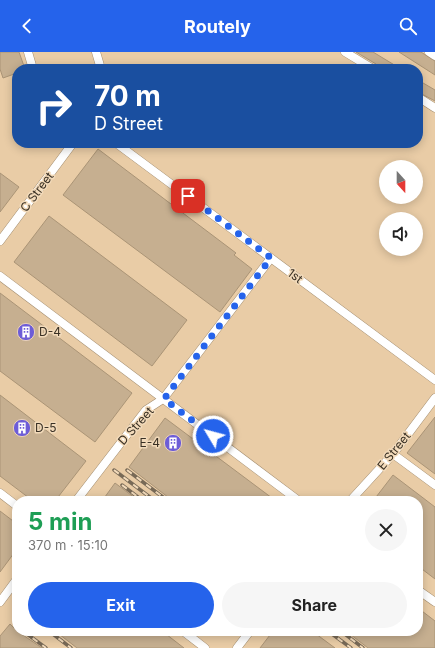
<!DOCTYPE html>
<html lang="en">
<head>
<meta charset="utf-8">
<style>
  body { margin:0; font-family:Inter,sans-serif; background:#f6f6f6; color:#222; height:100vh; display:flex; flex-direction:column; font-size:15px; white-space:nowrap }
  * { box-sizing:border-box; margin:0 }
  p { font-size:13px; color:#767676 }
  .icon { flex:none; width:22px; height:22px; fill:none; stroke:currentColor; stroke-width:2; stroke-linecap:round; stroke-linejoin:round }
  .map { position:relative; flex:1; overflow:hidden }
  .panel { position:absolute; left:12px; top:444px; width:411px; height:140px; display:flex; flex-direction:column; background:#fff; border-radius:16px; box-shadow:0 2px 10px #0003 }
  .panel>* { flex:none }
  .hud { position:absolute; left:12px; top:12px; width:411px; height:84px; border-radius:16px; box-shadow:0 2px 10px #0003; background:#1a4fa0; color:#fff; overflow:hidden }
  .needle { width:26px; rotate:159deg }
  .fabs { position:absolute; left:379px; top:108px; display:grid; gap:8px }
  .fabs a { display:grid; place-items:center; width:44px; height:44px; border-radius:50%; background:#fff; box-shadow:0 2px 10px #0003; font-size:20px }
  .pin { position:absolute; display:grid; place-items:center; width:34px; height:34px; color:#fff; margin:-17px; border-radius:8px; box-shadow:0 2px 6px #0006 }
  .me { position:absolute; width:44px; margin:-22px; rotate:307deg; stroke-linejoin:round; filter:drop-shadow(0 0 3px #0008) }
  .turn { display:flex; align-items:center; gap:14px; height:84px; padding:0 16px; font-size:18px }
  .turn .icon { width:52px; height:52px; stroke-width:2.5 }
  .turn b { display:block; font-size:28px; line-height:34px }
  .round { display:grid; place-items:center; flex:none; width:42px; height:42px; border-radius:21px; background:#f6f6f6 }
  .summary { display:flex; align-items:center; justify-content:space-between; height:68px; padding:0 16px }
  h1 { font-size:24px; font-weight:700; line-height:30px; color:#1e9e55 }
  .primary-button { display:flex; gap:8px; margin-top:auto; padding:8px 16px }
  .primary-button a { flex:1; height:46px; border-radius:24px; background:#2563eb; color:#fff; font-size:16px; font-weight:700; line-height:46px; text-align:center }
  .primary-button a+a { background:#f6f6f6; color:#222 }
  header { display:flex; justify-content:space-between; align-items:center; height:52px; padding:0 16px; background:#2563eb; color:#fff; font-size:18px; font-weight:700 }
  .map>svg:first-child { display:block }
</style>
</head>
<body>
<header><svg class="icon" aria-label="back" viewBox="0 0 24 24"><path d="M15 5l-7 7 7 7"/></svg>Routely<svg class="icon" aria-label="search" viewBox="0 0 24 24"><circle cx="10" cy="10" r="6"/><path d="M15 15l6 6"/></svg></header>
<div class="map">
<svg width="435" height="596" viewBox="0 0 435 596">
  <rect width="100%" height="100%" fill="#f2daba"/>
  <!-- built -->
  <path fill="#e9cca6" fill-rule="evenodd" d="M0 0H435V596H0ZM17 17H418V91H17ZM386 115H416V145H386ZM386 167H416V197H386ZM17 449H418V579H17Z"/>
  <!-- building -->
  <path fill="#c6af90" stroke="#aa9476" d="M0 0H19L25 17H17V21L3 26 0 17Z
    M356 0H373L401 17H379L376 12Z
    M399 0H421L424 2 435 9V23Z
    M418 28 435 38V49L418 40Z
    M98 97 236 201 234 203 252 217 220 260 63 143Z
    M0 121 19 135 0 160Z
    M49 164 187 268 152 314 14 210Z
    M0 241 132 341 95 390 0 319Z
    M0 343 86 409 55 449H33L0 424Z
    M435 365V422L407 401Z
    M165 366 276 449H173L129 415Z
    M393 423 435 455V527L418 514V449H373Z
    M115 431 139 449H102Z
    M0 459 17 472V497L0 520Z
    M418 556 435 569V596H368L346 579H418Z
    M10 572 17 579 42 596H0V584Z
    M55 579H162L184 596H77Z
    M273 579H312L335 596H260Z"/>
  <g fill="none" stroke-linecap="round" stroke-linejoin="round">
    <defs>
      <path id="minor" d="M28 0 33 17
        M96 0 101 17
        M345 0 373 17
        M429 0 435 4
        M418 45 435 56
        M116 91 435 328
        M0 189 73 91
        M0 224 299 449
        M393 402 435 433
        M0 441 17 454
        M76 449 146 358 163 347 271 206
        M350 449 393 402 435 346
        M418 538 435 550
        M0 550 17 527
        M183 579 205 596
        M237 596 250 579"/>
    </defs>
    <!-- minor casing -->
    <use href="#minor" stroke="#a38d6f" stroke-width="9"/>
    <!-- minor -->
    <use href="#minor" stroke="#fff" stroke-width="8"/>
    <defs>
      <path id="rail" d="M114 418 155 449
        M127 418 168 449
        M122 433 143 449
        M23 579 46 596
        M49 579 71 596
        M328 579 351 596
        M341 579 363 596"/>
    </defs>
    <!-- rail casing -->
    <use href="#rail" stroke="#786a57" stroke-width="3.5"/>
    <!-- rail -->
    <use href="#rail" stroke="#f2daba" stroke-width="2" stroke-dasharray="6" stroke-linecap="butt"/>
  </g>
  <g fill="none" stroke-linecap="round" stroke-linejoin="round">
    <!-- route -->
    <path stroke="#2563eb" stroke-width="7" stroke-dasharray="0 12.6" d="M188 144 271 206 164 347 213 384"/>
  </g>
  <!-- icons -->
  <defs>
    <symbol id="building-disc" viewBox="-11 -11 22 22"><circle r="9.5" fill="#6d5dd7" stroke="#f2daba"/><path d="M-4-6H4V6H1V3H-1V6H-4ZM-2.5-4.3h1.7v1.8h-1.7ZM.8-4.3h1.7v1.8H.8ZM-2.5-1h1.7V.8h-1.7ZM.8-1h1.7V.8H.8Z" fill="#fff"/></symbol>
  </defs>
  <g fill-rule="evenodd">
    <use href="#building-disc" x="16" y="270" width="20" height="20"/>
    <use href="#building-disc" x="12" y="366" width="20" height="20"/>
    <use href="#building-disc" x="163" y="381" width="20" height="20"/>
  </g>
  <g text-anchor="middle" stroke-width="3" stroke-linejoin="round" paint-order="stroke">
    <!-- street labels -->
    <g font-size="12" fill="#393024" stroke="#f2daba">
      <text transform="translate(37 140) rotate(-53)" y="4">C Street</text>
      <text transform="translate(295 224) rotate(37)" y="4">1st</text>
      <text transform="translate(136 374) rotate(-48)" y="4">D Street</text>
      <text transform="translate(394 399) rotate(-51)" y="4">E Street</text>
    </g>
    <!-- poi labels -->
    <g font-size="12" fill="#393024" stroke="#f2daba" text-anchor="start">
      <text x="39" y="284">D-4</text>
      <text x="35" y="380">D-5</text>
      <text x="160" y="395" text-anchor="end">E-4</text>
    </g>
  </g>
</svg>
<div class="fabs">
<a><svg class="needle" viewBox="-14 -14 28 28"><path d="M0-13l5 13h-10z" fill="#e53935"/><path d="M0 13l5-13h-10z" fill="#767676"/></svg></a>
<a><svg class="icon" aria-label="sound" viewBox="0 0 24 24"><path d="M4 9h4l5-4v14l-5-4H4zM17 9q2 3 0 6"/></svg></a>
</div>
<div class="pin" style="left:188px;top:144px;background:#d93025"><svg class="icon" aria-label="arrive" viewBox="0 0 24 24"><path d="M6 21V4h12l-3 4 3 4H6"/></svg></div>
<svg class="me" style="left:213px;top:384px" viewBox="-20 -20 40 40"><circle r="17" fill="#2563eb" stroke="#fff" stroke-width="3"/><path d="M0-11L8 9 0 5-8 9z" fill="#fff"/></svg>
<div class="hud">
<div class="turn"><svg class="icon" aria-label="right" viewBox="0 0 24 24"><path d="M7 20v-9h11M14 6l5 5-5 5"/></svg><div><b>70 m</b>D Street</div></div>
</div>
<section class="panel">
<div class="summary"><div><h1>5 min</h1><p>370 m · 15:10</p></div><a class="round"><svg class="icon" aria-label="close" viewBox="0 0 24 24"><path d="M6 6l12 12M18 6L6 18"/></svg></a></div>
<div class="primary-button"><a>Exit</a><a>Share</a></div>
</section>
</div>
</body>
</html>
